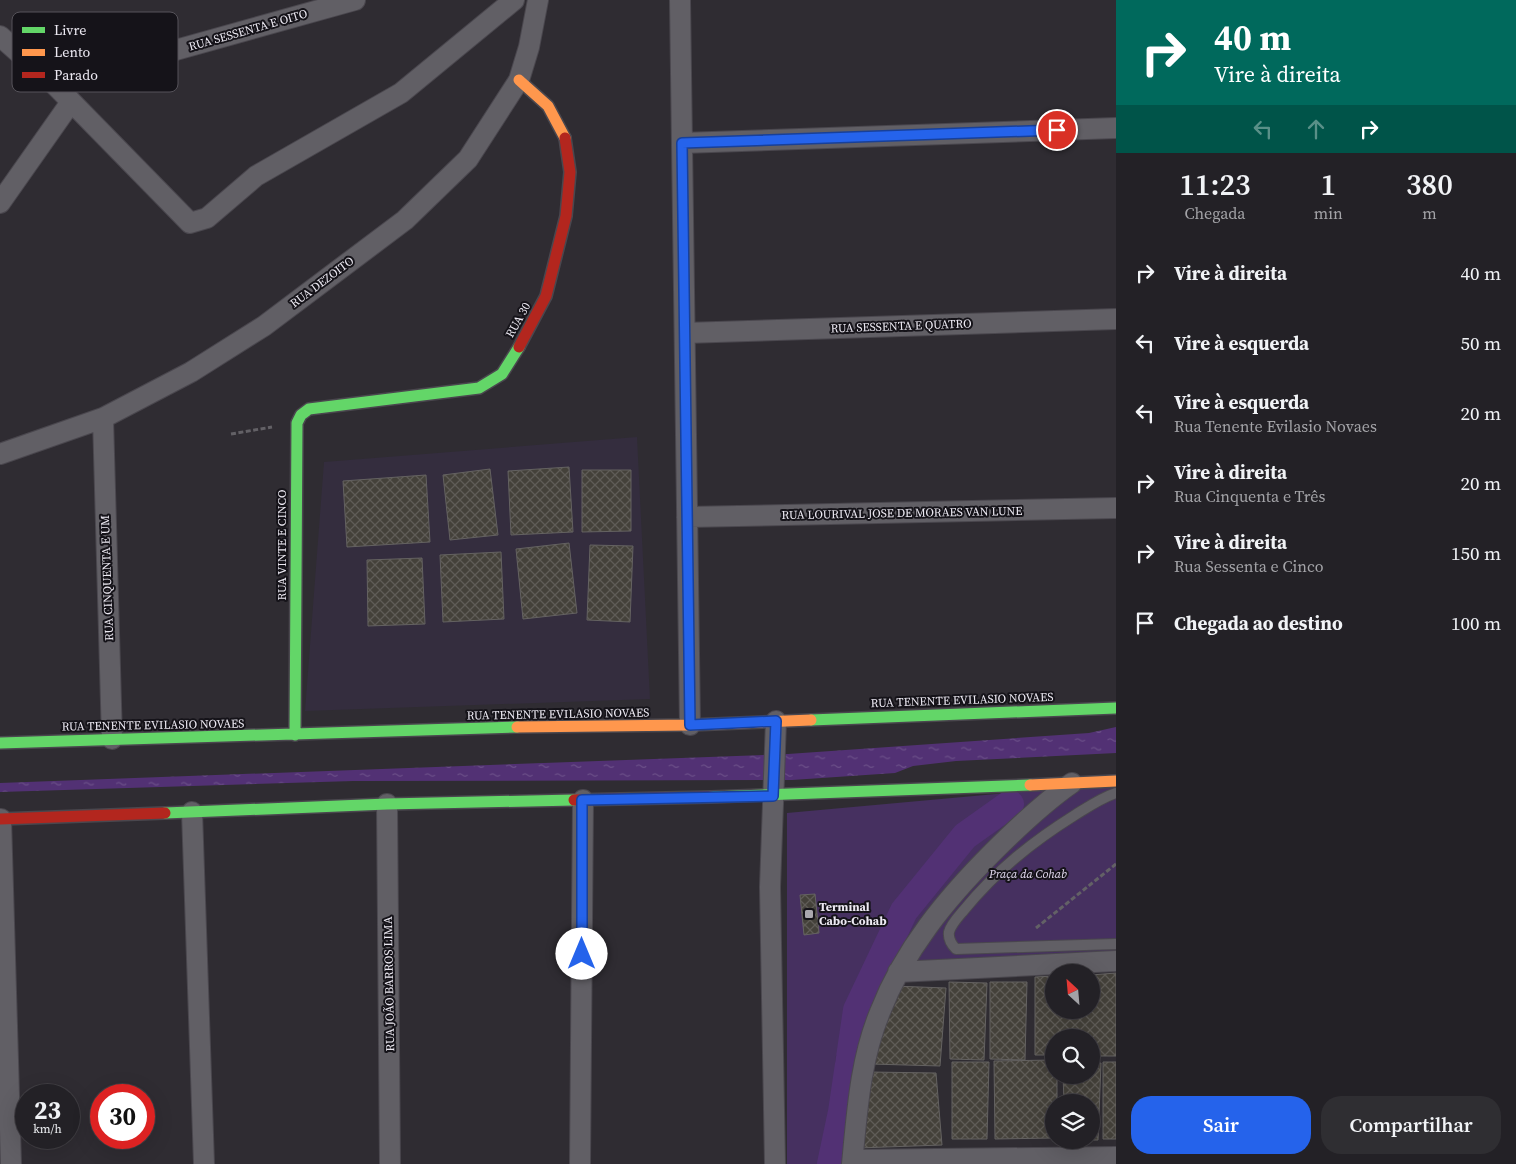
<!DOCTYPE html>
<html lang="pt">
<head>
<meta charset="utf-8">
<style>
  body { margin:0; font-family:"Source Serif 4",serif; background:#2f2e32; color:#f1f3f6; height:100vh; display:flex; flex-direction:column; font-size:19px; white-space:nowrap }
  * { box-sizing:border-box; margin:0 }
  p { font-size:16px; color:#a3a3a7 }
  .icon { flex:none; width:28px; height:28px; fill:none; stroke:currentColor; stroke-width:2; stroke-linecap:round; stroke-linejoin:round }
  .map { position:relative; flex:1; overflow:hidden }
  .side { display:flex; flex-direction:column; background:#232126; width:400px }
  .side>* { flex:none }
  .banner { background:#00695c; color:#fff; overflow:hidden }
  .needle { width:32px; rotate:334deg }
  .tools { position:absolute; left:1045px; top:964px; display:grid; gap:10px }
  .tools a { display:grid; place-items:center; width:55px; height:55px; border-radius:50%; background:#232126; box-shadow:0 5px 20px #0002,0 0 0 1px #403e43; font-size:25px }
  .speed { position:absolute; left:15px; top:1084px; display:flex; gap:10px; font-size:25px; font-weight:700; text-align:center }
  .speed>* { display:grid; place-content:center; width:65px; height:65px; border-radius:50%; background:#232126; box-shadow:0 5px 20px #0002,0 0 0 1px #403e43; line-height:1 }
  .speed small { font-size:12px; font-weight:400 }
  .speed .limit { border:8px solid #d22; background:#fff; color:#111 }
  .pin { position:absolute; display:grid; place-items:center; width:42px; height:42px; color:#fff; margin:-21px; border:2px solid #fff; border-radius:50%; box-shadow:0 1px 5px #0007 }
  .me { position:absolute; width:55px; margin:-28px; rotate:0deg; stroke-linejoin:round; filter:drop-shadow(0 0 4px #0008) }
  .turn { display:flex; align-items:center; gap:18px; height:105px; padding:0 15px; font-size:22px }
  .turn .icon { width:65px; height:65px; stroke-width:2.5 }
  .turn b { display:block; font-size:35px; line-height:42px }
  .lanes { display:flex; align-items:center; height:48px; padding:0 15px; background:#0003; justify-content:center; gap:25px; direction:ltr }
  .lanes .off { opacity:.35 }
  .eta { display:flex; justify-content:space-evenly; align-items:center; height:85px; text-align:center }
  .eta b { font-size:30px; font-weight:600; line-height:35px }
  .primary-button { display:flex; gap:10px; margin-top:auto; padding:10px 15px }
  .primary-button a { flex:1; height:58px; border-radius:20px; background:#2563eb; color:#fff; font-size:20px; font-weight:600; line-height:58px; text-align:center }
  .primary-button a+a { background:#2f2e32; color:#f1f3f6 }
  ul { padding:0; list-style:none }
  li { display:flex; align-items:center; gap:15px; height:70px; padding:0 15px }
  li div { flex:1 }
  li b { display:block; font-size:19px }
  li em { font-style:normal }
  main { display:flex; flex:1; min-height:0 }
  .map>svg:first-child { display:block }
</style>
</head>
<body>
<main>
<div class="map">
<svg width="1116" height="1164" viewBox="0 0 1116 1164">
  <defs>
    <pattern id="water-ripples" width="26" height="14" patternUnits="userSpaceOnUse" patternTransform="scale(1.25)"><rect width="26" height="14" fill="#523174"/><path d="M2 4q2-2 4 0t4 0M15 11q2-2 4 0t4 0" fill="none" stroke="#6b4f88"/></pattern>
    <pattern id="building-cross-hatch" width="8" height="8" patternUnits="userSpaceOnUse" patternTransform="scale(1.25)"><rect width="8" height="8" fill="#44413a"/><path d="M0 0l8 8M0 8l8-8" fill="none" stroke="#5f5c57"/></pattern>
  </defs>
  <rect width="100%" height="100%" fill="#2f2c32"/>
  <!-- built -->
  <path fill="#342d3e" d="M637 437 650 699 305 711 324 462Z"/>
  <!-- green -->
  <path fill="#463060" d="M1116 783V955L893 963 836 1056 830 1164H787V813Z"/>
  <!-- water -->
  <path fill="url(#water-ripples)" d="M1116 727V753L956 761 913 766 895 773 792 780 353 781 0 792V783L788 754 1089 733Z"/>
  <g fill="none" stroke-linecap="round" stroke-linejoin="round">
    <!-- canal -->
    <path stroke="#523174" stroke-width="28" d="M831 1164 842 1112 857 1010 904 911 965 836 1010 804"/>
  </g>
  <!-- building -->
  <path fill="url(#building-cross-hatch)" stroke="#646261" d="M569 467 573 532 511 535 508 471Z
    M490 469 498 535 450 540 443 475Z
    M582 470H631V531L582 532Z
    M426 475 430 542 347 547 343 481Z
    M569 543 577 613 523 619 516 549Z
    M590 545 633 546 630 622 587 620Z
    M501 552 504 619 443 622 440 555Z
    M422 558 425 624 368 626 367 560Z
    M815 894 819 933 804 935 800 895Z
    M1116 973V1056H1091V1038H1054V1055H1035V977L1054 976V1010H1091V975Z
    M949 982 987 983 984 1060 950 1059Z
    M990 982H1027L1025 1060 990 1059Z
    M893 986 946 988 940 1066 871 1064Z
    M1054 1060V1075H1057V1102H1054V1138L995 1139 994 1061Z
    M952 1062H989L987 1139H952Z
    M1103 1062H1116V1139H1103Z
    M1091 1063H1101L1098 1140H1086H1091V1102H1064L1063 1075H1091Z
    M870 1072 936 1073 942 1145 858 1148Z"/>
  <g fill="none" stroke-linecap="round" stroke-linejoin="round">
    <defs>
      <path id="lane" d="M1116 793C1101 798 1088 807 1075 815 1032 842 997 870 964 910 959 916 951 924 949 932 948 939 952 945 956 949L1116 944"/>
      <path id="street" d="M680 0 690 725
        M0 36 54 84 190 223 207 218 256 176 401 93 514 0
        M54 84 355 0
        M682 143 1116 128
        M0 203 71 102
        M685 333 1116 319
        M103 418 112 739
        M0 454 103 418 191 372 264 326 405 220 468 159 519 80 529 47 538 0
        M687 517 1116 508
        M387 804 390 1164
        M192 812 204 1164
        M1 819 11 1164
        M898 972 1116 961
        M853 1160 1116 1157
        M580 1164 583 800
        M775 1164 770 887 776 721
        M852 1164C857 1113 860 1060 880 1012 904 950 946 899 993 852 1018 827 1043 803 1072 783"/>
      <path id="fast" d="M811 720 1116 708
        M295 735 297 423 301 415 309 409 479 388 502 374 519 347
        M0 743 517 727
        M711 797 1030 785
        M165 813 387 804 574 800"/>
      <path id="slow" d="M519 80 548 106 565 138
        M517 727 690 725 811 720
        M1030 785 1116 781"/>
      <path id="jam" d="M519 347 546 296 566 216 570 172 565 138
        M574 800 711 797
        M0 819 165 813"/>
    </defs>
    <!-- lane casing -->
    <use href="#lane" stroke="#4a474e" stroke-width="12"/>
    <!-- street casing -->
    <use href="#street" stroke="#4a474e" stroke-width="22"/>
    <!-- fast casing -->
    <use href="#fast" stroke="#4a474e" stroke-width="14"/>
    <!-- slow casing -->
    <use href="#slow" stroke="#4a474e" stroke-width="14"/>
    <!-- jam casing -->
    <use href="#jam" stroke="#4a474e" stroke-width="14"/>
    <!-- path -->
    <path stroke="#636166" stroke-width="3" stroke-dasharray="5 2.5" stroke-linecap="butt" d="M231 434 272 427
      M1036 928 1116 864"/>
    <!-- lane -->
    <use href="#lane" stroke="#615f65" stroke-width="10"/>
    <!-- street -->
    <use href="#street" stroke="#615f65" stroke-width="20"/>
    <!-- fast -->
    <use href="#fast" stroke="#63d668" stroke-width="11"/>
    <!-- slow -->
    <use href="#slow" stroke="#ff974d" stroke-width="11"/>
    <!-- jam -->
    <use href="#jam" stroke="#b3261e" stroke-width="11"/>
  </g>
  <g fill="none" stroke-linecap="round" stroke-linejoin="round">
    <defs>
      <path id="route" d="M582 954V800L773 796 776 721 690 725 682 143 1057 130"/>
    </defs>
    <!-- route casing -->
    <use href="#route" stroke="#184099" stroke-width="12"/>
    <!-- route -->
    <use href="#route" stroke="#2563eb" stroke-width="9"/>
  </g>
  <!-- markers -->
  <rect fill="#aaa7af" stroke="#151319" stroke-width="2" x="804" y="909" width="10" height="10" rx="2.5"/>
  <g text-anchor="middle" stroke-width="4" stroke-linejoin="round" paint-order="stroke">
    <!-- street labels -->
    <g font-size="12" fill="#ece9f2" stroke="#151319">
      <text transform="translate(248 30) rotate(-16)" y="4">RUA SESSENTA E OITO</text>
      <text transform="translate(322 282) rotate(-37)" y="4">RUA DEZOITO</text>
      <text transform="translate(518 320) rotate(-61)" y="4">RUA 30</text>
      <text transform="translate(901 326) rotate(-2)" y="4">RUA SESSENTA E QUATRO</text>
      <text transform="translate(902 513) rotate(-1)" y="4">RUA LOURIVAL JOSE DE MORAES VAN LUNE</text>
      <text transform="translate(282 545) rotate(-90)" y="4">RUA VINTE E CINCO</text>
      <text transform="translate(107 578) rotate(-92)" y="4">RUA CINQUENTA E UM</text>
      <text transform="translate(962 700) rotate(-2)" y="4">RUA TENENTE EVILASIO NOVAES</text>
      <text transform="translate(558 714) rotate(-1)" y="4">RUA TENENTE EVILASIO NOVAES</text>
      <text transform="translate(153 725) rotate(-1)" y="4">RUA TENENTE EVILASIO NOVAES</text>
      <text transform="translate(389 984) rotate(-91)" y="4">RUA JOÃO BARROS LIMA</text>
    </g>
    <!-- park labels -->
    <g font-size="12" font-style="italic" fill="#e2d9ef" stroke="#151319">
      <text x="1028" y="878">Praça da Cohab</text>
    </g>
    <!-- poi labels -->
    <g font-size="12" font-weight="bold" fill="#ece9f2" stroke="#151319" text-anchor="start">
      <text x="819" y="911">Terminal<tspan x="819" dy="14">Cabo-Cohab</tspan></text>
    </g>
  </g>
  <!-- legend -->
  <rect x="12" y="12" width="166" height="80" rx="8" fill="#151319" stroke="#56535a" stroke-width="1"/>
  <rect x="22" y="27" width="23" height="6" fill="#63d668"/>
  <rect x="22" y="49" width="23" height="7" fill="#ff974d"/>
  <rect x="22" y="72" width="23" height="6" fill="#b3261e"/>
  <g font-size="14" fill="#ece9f2">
    <text x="54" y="35">Livre</text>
    <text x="54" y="57">Lento</text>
    <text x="54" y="80">Parado</text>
  </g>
</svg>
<div class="tools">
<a><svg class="needle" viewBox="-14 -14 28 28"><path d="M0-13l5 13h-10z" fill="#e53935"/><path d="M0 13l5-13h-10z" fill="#a3a3a7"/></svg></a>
<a><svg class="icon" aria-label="search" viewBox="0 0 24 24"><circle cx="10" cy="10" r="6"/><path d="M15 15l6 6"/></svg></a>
<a><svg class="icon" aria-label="layers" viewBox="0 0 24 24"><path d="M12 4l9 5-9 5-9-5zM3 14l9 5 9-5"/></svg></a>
</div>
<div class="speed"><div>23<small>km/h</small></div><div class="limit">30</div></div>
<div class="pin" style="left:1057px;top:130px;background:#d93025"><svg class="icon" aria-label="arrive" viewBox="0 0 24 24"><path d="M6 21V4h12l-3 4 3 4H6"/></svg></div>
<svg class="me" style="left:582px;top:954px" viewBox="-20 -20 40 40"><circle r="19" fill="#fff"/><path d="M0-13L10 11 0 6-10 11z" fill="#2563eb"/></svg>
</div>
<section class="side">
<div class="banner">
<div class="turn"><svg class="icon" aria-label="right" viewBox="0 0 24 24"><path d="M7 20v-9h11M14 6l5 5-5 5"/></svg><div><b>40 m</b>Vire à direita</div></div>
<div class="lanes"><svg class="icon off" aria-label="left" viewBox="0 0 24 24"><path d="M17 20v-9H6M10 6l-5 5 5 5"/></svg><svg class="icon off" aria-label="ahead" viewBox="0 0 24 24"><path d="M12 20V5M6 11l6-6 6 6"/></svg><svg class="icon" aria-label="right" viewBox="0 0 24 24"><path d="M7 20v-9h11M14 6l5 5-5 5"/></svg></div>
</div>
<div class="eta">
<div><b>11:23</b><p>Chegada</p></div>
<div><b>1</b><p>min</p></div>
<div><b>380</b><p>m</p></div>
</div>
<ul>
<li><svg class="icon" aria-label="right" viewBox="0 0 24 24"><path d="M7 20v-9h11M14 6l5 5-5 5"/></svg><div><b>Vire à direita</b></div><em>40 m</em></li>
<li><svg class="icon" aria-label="left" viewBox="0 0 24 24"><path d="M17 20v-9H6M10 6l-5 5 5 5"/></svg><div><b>Vire à esquerda</b></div><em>50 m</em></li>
<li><svg class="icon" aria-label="left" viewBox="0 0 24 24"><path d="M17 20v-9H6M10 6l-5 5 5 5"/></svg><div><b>Vire à esquerda</b><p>Rua Tenente Evilasio Novaes</p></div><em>20 m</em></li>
<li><svg class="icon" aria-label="right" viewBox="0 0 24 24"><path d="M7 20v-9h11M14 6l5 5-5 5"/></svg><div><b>Vire à direita</b><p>Rua Cinquenta e Três</p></div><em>20 m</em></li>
<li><svg class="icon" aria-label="right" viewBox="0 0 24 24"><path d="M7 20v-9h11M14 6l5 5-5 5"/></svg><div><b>Vire à direita</b><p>Rua Sessenta e Cinco</p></div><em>150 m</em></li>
<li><svg class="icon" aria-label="arrive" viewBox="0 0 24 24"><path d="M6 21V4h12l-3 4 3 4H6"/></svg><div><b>Chegada ao destino</b></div><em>100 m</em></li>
</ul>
<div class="primary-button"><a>Sair</a><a>Compartilhar</a></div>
</section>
</main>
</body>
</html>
